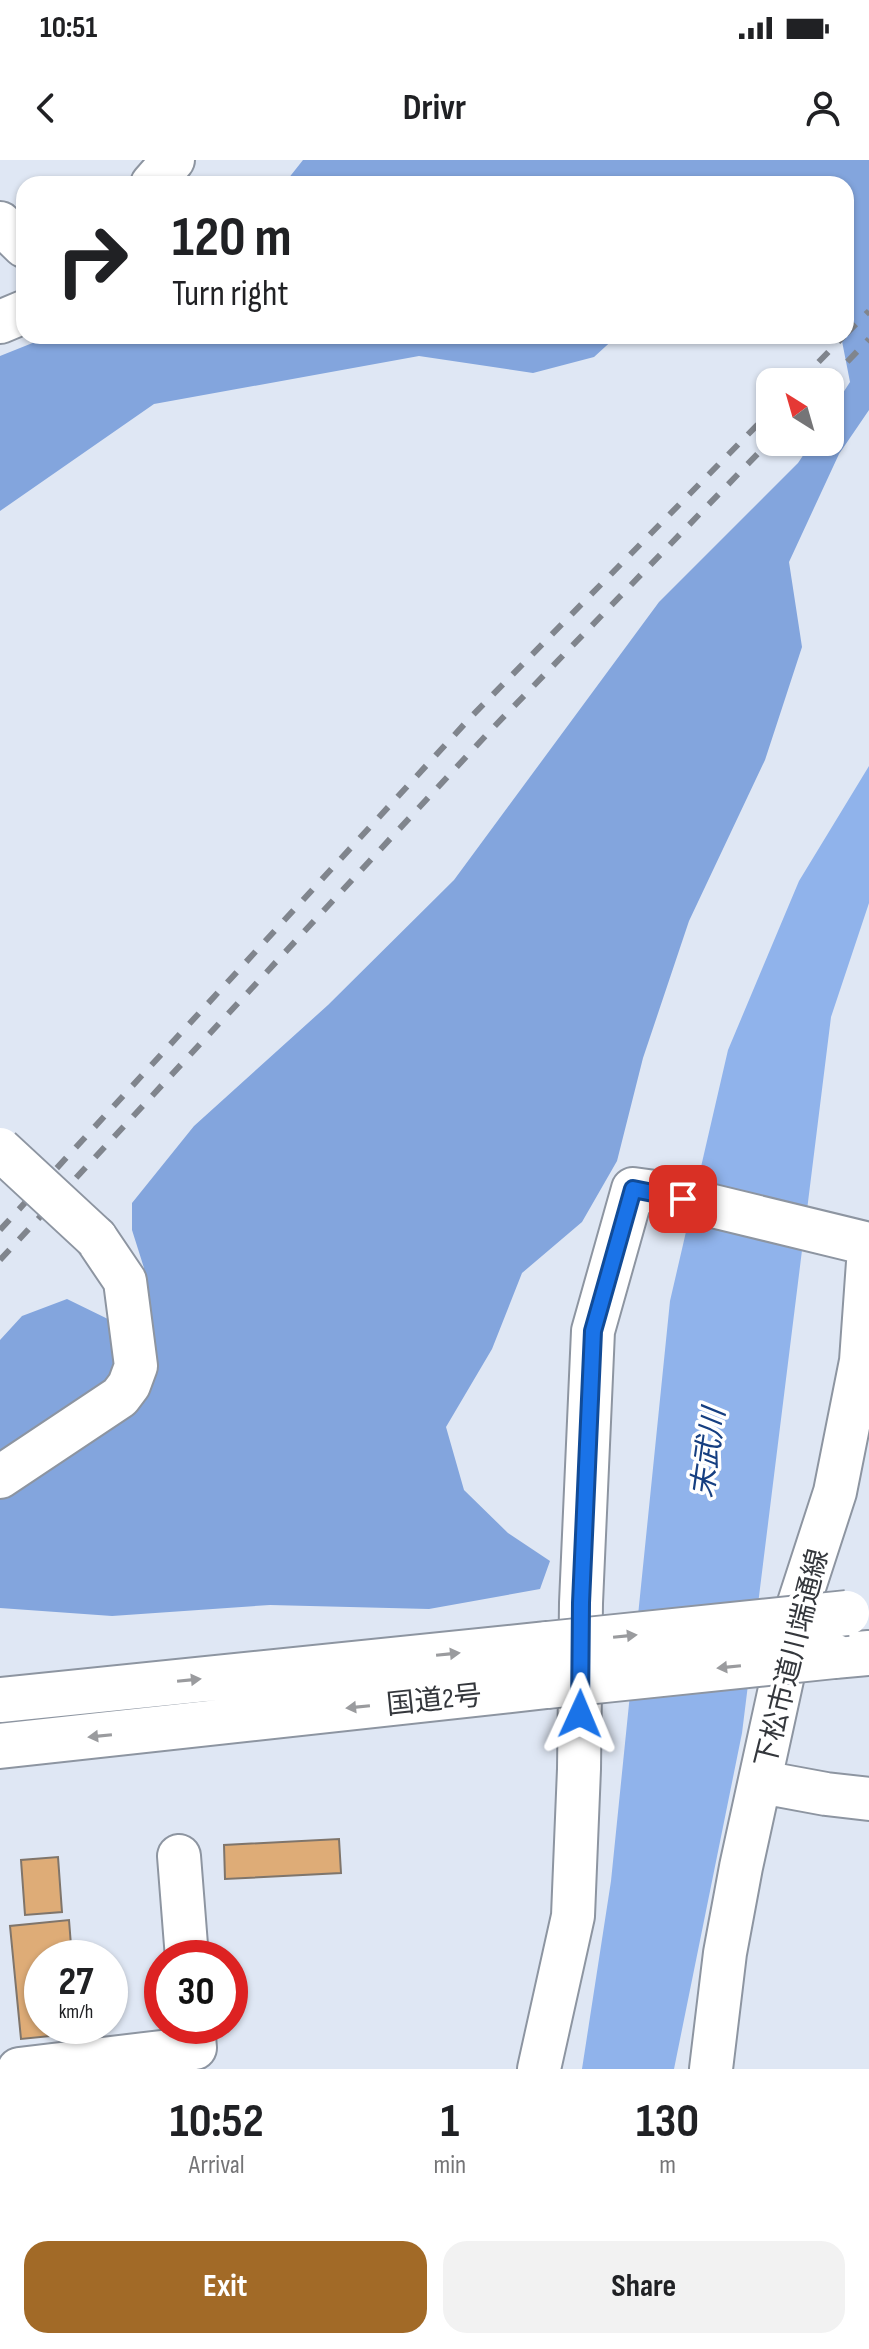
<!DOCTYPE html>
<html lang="en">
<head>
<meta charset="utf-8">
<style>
  body { margin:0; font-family:"Sofia Sans Condensed","Noto Sans JP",sans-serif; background:#f2f2f2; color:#202124; height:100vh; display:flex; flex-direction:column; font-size:30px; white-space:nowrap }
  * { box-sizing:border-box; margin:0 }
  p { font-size:26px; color:#757577 }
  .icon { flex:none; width:44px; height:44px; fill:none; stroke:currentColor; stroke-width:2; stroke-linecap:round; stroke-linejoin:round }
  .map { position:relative; height:1909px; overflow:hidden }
  .details { display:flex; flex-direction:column; background:#fff; flex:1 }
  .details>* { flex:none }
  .hud { position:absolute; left:16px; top:16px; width:838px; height:168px; border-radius:24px; box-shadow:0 2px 6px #0004; background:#fff; color:#202124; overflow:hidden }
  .needle { width:52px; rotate:323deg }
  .controls { position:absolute; left:756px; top:208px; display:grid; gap:16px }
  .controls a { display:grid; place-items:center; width:88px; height:88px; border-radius:16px; background:#fff; box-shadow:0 2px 6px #0004; font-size:40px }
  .speed { position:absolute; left:24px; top:1780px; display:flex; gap:16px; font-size:40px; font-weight:700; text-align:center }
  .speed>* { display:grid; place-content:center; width:104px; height:104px; border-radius:50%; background:#fff; box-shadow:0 2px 6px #0004; line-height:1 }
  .speed small { font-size:20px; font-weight:400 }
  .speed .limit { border:12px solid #d22; background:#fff; color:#111 }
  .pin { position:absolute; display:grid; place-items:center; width:68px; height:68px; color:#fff; margin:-34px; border-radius:16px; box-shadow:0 4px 12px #0006 }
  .me { position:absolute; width:88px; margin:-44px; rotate:1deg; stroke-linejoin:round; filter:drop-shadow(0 0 6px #0008) }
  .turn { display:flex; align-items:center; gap:28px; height:168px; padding:0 24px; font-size:36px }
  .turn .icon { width:104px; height:104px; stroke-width:2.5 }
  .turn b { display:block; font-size:56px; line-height:68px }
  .eta { display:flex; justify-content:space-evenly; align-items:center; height:136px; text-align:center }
  .eta b { font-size:48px; font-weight:700; line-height:56px }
  .button { display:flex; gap:16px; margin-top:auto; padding:16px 24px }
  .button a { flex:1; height:92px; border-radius:24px; background:#a26a27; color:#fff; font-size:32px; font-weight:700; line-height:92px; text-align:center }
  .button a+a { background:#f2f2f2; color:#202124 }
  .status { display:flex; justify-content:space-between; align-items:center; height:56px; padding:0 40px; background:#fff; direction:ltr }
  .status svg { height:22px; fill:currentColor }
  header { display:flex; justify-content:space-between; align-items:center; height:104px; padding:0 24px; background:#fff; font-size:36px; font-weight:700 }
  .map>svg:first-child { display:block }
</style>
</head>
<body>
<div class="status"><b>10:51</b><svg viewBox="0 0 49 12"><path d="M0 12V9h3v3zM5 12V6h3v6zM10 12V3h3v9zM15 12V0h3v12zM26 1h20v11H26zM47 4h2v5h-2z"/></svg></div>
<header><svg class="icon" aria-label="back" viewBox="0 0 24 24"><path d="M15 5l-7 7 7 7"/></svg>Drivr<svg class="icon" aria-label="person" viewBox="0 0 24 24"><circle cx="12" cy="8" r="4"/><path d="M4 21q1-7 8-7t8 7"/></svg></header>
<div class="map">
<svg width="869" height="1909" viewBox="0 0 869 1909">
  <rect width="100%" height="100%" fill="#dfe7f4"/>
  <!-- forest -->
  <path fill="#83a5dd" d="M303 0H869V250L839 294 789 402 802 487 765 600 689 761 643 898 617 1001 582 1062 522 1113 492 1189 446 1267 464 1330 508 1373 550 1401 540 1429 429 1449 270 1445 112 1456 0 1448V1180L22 1156 67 1139 112 1161 143 1140 144 1108 132 1070V1043L194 966 328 845 454 720 659 442 798 303 812 282H830V253L850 222 841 176H846V24H284Z
    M50 176H617L594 197 533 213 419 196 154 244 0 351V196Z"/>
  <!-- water -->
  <path fill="#90b3eb" d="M869 606V743L831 857 742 1573 674 1909H582L611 1721 670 1141 728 890 799 721Z"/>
  <!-- building -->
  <path fill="#deac77" stroke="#7f756b" stroke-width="2" d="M339 1679 341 1713 225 1719 224 1685Z
    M58 1697 62 1752 25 1755 21 1700Z
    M69 1760 72 1798H42V1866H79L80 1873 21 1879 10 1766Z"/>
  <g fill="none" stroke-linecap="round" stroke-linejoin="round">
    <defs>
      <path id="minor" d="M152 24 173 0
        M0 63 24 86
        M0 162 24 152
        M0 1317 120 1237 129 1225 136 1206 125 1121 96 1078
        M761 1622 826 1634 869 1639
        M179 1696 187 1798
        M19 1909 195 1888 193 1866
        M539 1909 573 1756 579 1609 581 1443 593 1171 633 1029 655 1032 869 1084
        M711 1909 725 1793 741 1707 798 1446 835 1332 861 1201 869 1088"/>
      <path id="highway" d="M834 1496 869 1493
        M0 1540 548 1484
        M0 1586 547 1526"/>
    </defs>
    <!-- minor casing -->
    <use href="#minor" stroke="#8d95a1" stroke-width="46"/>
    <!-- highway casing -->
    <use href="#highway" stroke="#8d95a1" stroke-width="48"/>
    <!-- minor -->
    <use href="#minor" stroke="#fff" stroke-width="42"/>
    <!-- highway -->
    <use href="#highway" stroke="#fff" stroke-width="44"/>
    <!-- rail -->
    <path stroke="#80858d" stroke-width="6" stroke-dasharray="14 14" stroke-linecap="butt" d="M846 174 869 151
      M799 222 844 176
      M828 222 869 179
      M0 1070 470 558 770 252
      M0 1100 490 571 770 281"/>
    <defs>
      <path id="minor-bridge" d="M0 989 96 1078"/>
      <path id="highway-bridge" d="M548 1484 847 1453
        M547 1526 834 1496"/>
    </defs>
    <!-- minor-bridge casing -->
    <use href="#minor-bridge" stroke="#8d95a1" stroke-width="46" stroke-linecap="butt"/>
    <!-- highway-bridge casing -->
    <use href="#highway-bridge" stroke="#8d95a1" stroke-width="48" stroke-linecap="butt"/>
    <!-- minor-bridge -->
    <use href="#minor-bridge" stroke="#fff" stroke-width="42"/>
    <!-- highway-bridge -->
    <use href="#highway-bridge" stroke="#fff" stroke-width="44"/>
  </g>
  <!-- one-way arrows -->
  <defs><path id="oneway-solid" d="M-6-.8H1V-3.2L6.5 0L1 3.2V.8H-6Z" transform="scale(2)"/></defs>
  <g fill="#9a9b9e">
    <use href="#oneway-solid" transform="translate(625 1476) rotate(-6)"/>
    <use href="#oneway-solid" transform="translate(448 1494) rotate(-6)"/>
    <use href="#oneway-solid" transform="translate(729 1507) rotate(174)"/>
    <use href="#oneway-solid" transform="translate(189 1520) rotate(-6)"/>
    <use href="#oneway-solid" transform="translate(358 1547) rotate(174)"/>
    <use href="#oneway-solid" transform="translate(100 1576) rotate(174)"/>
  </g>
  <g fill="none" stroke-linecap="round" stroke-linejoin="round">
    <defs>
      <path id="route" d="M580 1554 581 1443 593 1171 633 1029 683 1039"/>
    </defs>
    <!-- route casing -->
    <use href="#route" stroke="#114b97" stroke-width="20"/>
    <!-- route -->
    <use href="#route" stroke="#1a73e8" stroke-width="14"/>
  </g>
  <g text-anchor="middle" stroke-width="7" stroke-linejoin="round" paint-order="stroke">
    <!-- street labels -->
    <g font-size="28" fill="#34373c" stroke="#fff">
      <text transform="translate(791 1498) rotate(-76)" y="10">下松市道川端通線</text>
      <text transform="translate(434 1539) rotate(-6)" y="10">国道2号</text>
    </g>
    <!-- water labels -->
    <g font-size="30" font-style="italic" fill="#163f81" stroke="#fff">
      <text transform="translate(708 1293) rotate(-82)" y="10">末武川</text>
    </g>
  </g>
</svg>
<div class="controls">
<a><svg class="needle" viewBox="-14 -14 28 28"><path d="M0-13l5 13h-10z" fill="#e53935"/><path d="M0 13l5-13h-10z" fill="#757577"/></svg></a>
</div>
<div class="speed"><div>27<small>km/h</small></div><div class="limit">30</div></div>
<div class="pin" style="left:683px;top:1039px;background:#d93025"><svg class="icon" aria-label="arrive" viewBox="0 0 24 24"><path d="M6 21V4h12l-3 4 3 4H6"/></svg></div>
<svg class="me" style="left:580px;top:1554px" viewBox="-20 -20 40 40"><path d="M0-17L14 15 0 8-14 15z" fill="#1a73e8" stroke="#fff" stroke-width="4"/></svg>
<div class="hud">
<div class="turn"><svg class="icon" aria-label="right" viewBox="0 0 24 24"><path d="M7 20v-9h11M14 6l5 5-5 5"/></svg><div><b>120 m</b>Turn right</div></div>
</div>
</div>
<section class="details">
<div class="eta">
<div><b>10:52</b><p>Arrival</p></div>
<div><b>1</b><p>min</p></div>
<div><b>130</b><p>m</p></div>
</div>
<div class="button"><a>Exit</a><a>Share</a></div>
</section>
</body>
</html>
